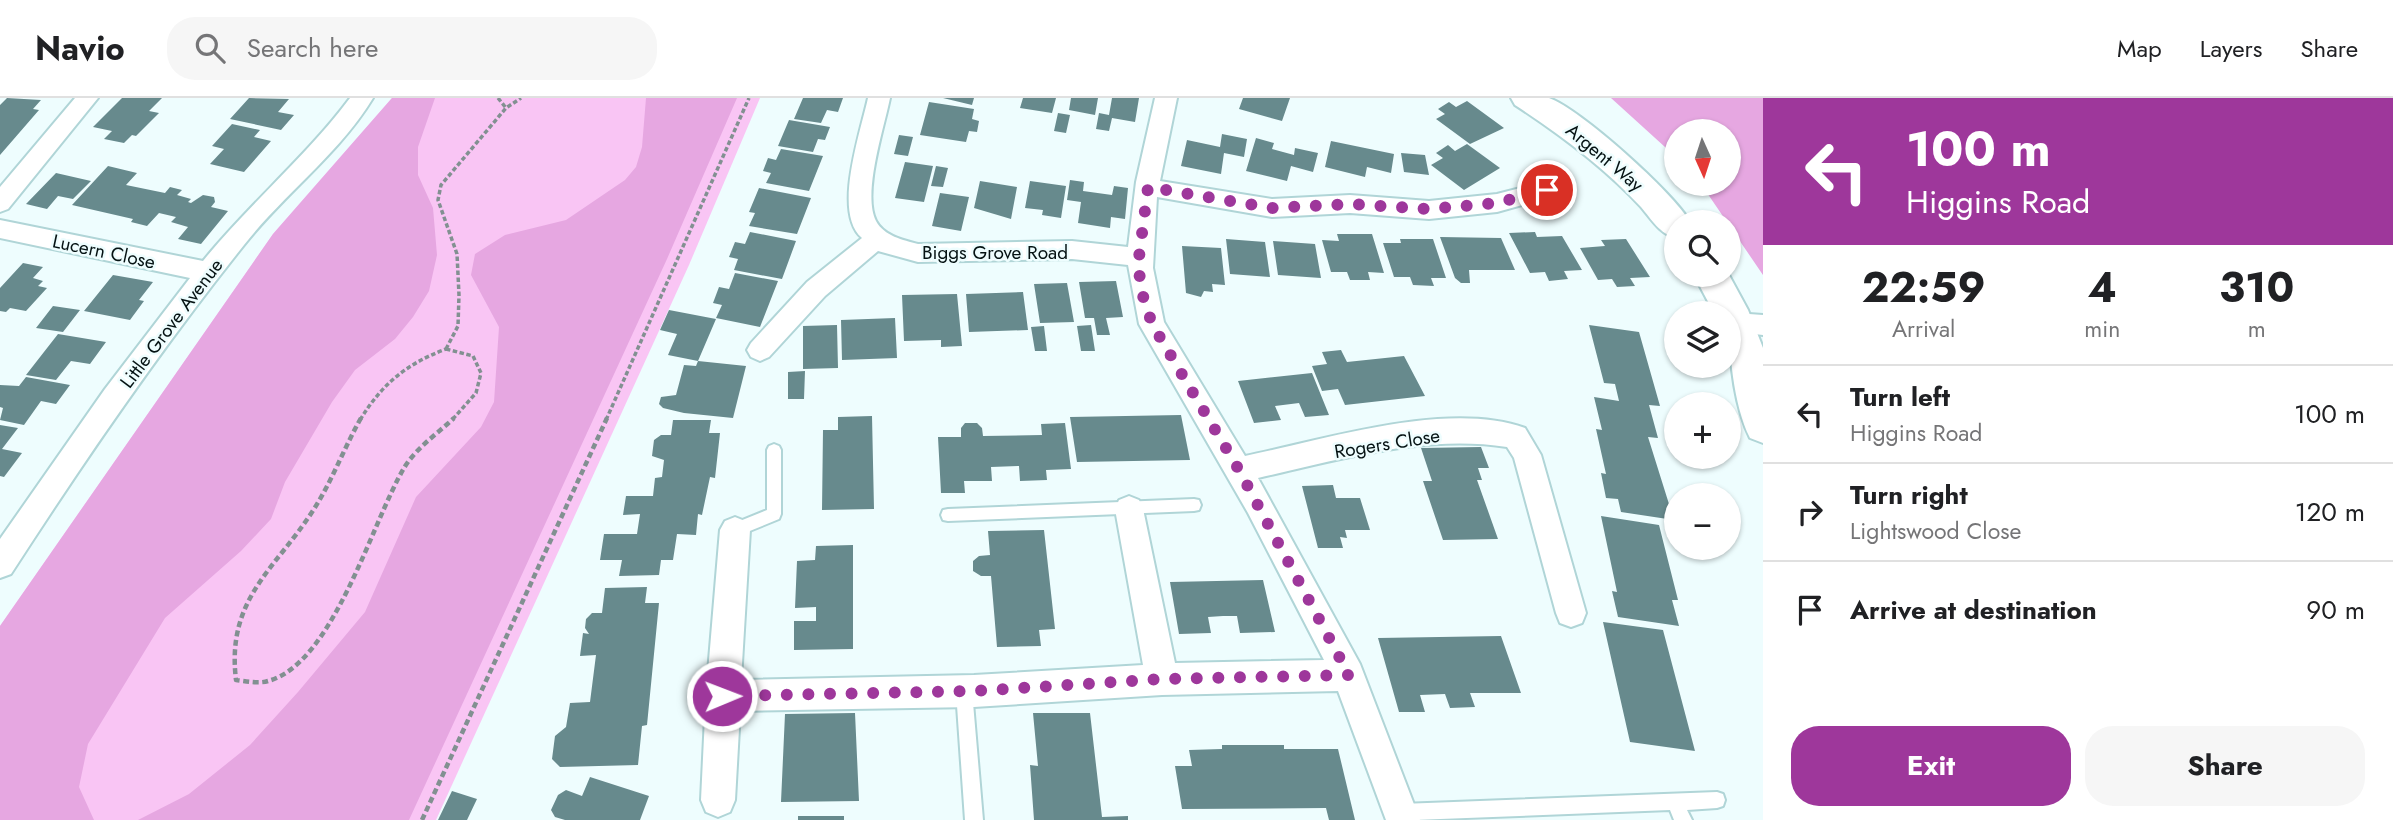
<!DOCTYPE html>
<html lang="en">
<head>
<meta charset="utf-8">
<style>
  body { margin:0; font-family:Jost,sans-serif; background:#f6f6f6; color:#202124; height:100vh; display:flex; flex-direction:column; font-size:26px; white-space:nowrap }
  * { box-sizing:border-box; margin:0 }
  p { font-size:23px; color:#757577 }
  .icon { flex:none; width:38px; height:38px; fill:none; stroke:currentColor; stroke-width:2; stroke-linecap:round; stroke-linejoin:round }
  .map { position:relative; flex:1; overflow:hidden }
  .side { display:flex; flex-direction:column; background:#fff; width:630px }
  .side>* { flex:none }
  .top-card { background:#9e379b; color:#fff; overflow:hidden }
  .needle { width:46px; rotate:177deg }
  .controls { position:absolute; left:1664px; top:21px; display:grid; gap:14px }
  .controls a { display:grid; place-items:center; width:77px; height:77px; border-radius:50%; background:#fff; box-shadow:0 2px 5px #0004; font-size:35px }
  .pin { position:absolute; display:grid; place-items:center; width:60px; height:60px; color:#fff; margin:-30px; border:4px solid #fff; border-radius:50%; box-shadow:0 2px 7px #0007 }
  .me { position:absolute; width:77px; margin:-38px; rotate:89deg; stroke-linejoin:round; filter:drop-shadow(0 0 5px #0008) }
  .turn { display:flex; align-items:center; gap:24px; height:147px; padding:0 28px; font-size:32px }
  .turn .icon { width:91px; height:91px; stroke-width:2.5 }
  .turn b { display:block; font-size:49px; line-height:60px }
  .eta { display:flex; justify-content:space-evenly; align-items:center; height:119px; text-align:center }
  .eta b { font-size:42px; font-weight:700; line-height:49px }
  .button { display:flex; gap:14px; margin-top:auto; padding:14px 28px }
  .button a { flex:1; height:80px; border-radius:28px; background:#9e379b; color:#fff; font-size:28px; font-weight:700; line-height:80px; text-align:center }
  .button a+a { background:#f6f6f6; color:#202124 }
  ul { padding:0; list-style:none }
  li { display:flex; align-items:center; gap:21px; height:98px; padding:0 28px; border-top:2px solid #e0e0e0 }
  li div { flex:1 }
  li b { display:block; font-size:26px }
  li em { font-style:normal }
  header { display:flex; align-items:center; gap:42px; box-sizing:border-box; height:98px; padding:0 35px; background:#fff; border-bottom:2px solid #e0e0e0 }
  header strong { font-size:33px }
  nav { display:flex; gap:38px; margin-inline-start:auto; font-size:24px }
  .search { width:490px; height:63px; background:#f6f6f6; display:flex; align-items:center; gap:18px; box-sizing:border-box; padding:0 24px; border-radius:28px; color:#757577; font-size:26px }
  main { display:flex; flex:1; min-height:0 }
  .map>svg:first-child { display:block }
</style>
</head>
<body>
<header>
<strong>Navio</strong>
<div class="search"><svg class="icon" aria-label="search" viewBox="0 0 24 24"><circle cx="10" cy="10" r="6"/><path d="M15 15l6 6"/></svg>Search here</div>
<nav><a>Map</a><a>Layers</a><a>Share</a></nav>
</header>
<main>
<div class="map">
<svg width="1763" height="722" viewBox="0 0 1763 722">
  <rect width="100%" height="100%" fill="#eefdfe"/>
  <!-- green -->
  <path fill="#f9c5f4" d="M392 0H760L689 167 436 722H0V528L273 136Z"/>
  <!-- forest -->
  <path fill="#e6a7e1" d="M392 0H435L418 49V77L433 110 437 157 429 193 413 219 395 241 355 272 332 304 285 384 271 421 241 453 165 520 88 646 79 689 94 722H0V528L273 136Z
    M646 0H737L667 161 409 722H138L189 696 250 647 298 594 365 514 416 399 481 329 494 304 499 229 471 177 475 156 505 137 566 122 625 82 636 69 642 49Z
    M1611 0H1763V177L1701 86H1729V33H1676V59Z"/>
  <!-- building -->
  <path fill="#678a8d" d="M7 0 41 2 33 11 39 12 0 57V7Z
    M122 0H162L149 13 159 15 136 38 132 37 124 45 104 41 112 33 93 29Z
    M249 0 289 1 278 14 294 17 281 32 230 21Z
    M803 0H843L838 14 827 12 821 25 794 21Z
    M943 0H974L972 7Z
    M1023 0H1056L1052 15 1020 10Z
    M1071 0H1098L1095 17 1069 12Z
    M1112 0H1139L1135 24 1112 20 1109 33 1096 31 1099 15 1109 17Z
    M1243 0H1290L1282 23 1239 11Z
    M1467 3 1504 30 1470 46 1436 21 1445 16 1438 11 1449 4 1456 9Z
    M929 4 974 11 972 21 979 23 977 34 969 33 966 44 920 37Z
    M1058 15 1070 17 1066 35 1054 33Z
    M789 22 830 29 825 42 818 41 813 54 778 48Z
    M232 26 260 32 254 39 271 43 244 74 210 66 224 51 212 48Z
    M1222 36 1247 41 1244 59 1224 55 1221 76 1181 68 1187 42 1220 49Z
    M899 37 913 39 908 58 894 56Z
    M1256 40 1274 45 1272 51 1294 57 1295 50 1318 55 1313 74 1291 68 1287 83 1246 73Z
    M1331 43 1394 56 1391 75 1367 69 1365 79 1325 69Z
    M1467 46 1500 70 1464 92 1431 67 1443 60 1436 55 1448 47 1455 53Z
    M781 51 823 58 809 93 766 85 771 75 763 73 768 60 776 62Z
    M1401 55 1425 57 1429 77 1404 74Z
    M905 64 933 68 924 104 895 100Z
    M108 68 137 75 126 87 165 95 170 89 182 92 177 97 191 101 188 104 191 105 203 97 214 99 215 104 211 109 228 113 201 146 178 141 188 129 171 124 176 119 159 115 147 128 131 124 133 121 72 107Z
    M936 68 948 70 943 89 931 88Z
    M56 75 91 83 73 101 58 98 47 111 26 106Z
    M1070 82 1084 84 1083 93 1112 97 1114 88 1128 90 1125 121 1111 119 1110 130 1078 125 1081 104 1067 102Z
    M980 83 1017 89 1011 121 974 110Z
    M1030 83 1066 88 1061 120 1042 117 1043 112 1025 110Z
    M759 90 811 100 797 136 749 128 755 115 749 114Z
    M940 95 969 99 961 133 932 128Z
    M750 134 796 143 782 181 734 172 738 161 729 159 735 144 745 146Z
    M1535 134 1537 139 1562 138 1582 172 1564 173 1568 181 1549 183 1545 174 1530 175 1509 135Z
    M1337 136H1372L1384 175 1368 174 1370 182H1350L1347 174H1331L1322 142 1339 143Z
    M1440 139 1501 140 1515 172H1469L1470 185H1461L1455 180Z
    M1226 141 1265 144 1270 179 1230 176Z
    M1400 141H1433L1446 180H1431L1434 188 1413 187 1410 179H1394L1383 145H1401Z
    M1626 141 1650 179 1630 180 1635 188 1617 189 1612 181 1598 182 1580 150 1605 148 1601 142Z
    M1273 143 1315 146 1321 180 1278 177Z
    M1182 148 1221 150 1225 187 1212 186 1213 194 1204 193 1201 199 1186 195Z
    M23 165 43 169 33 180 43 183 38 188 47 190 26 213 10 210 6 214 0 213V190Z
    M735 175 778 183 760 229 716 220 722 207 713 205 719 189 729 191Z
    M113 177 153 184 139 202 144 203 130 222 84 213Z
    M1116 183 1123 219 1106 220 1110 237H1097L1094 220H1085L1079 184Z
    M1067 185 1074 224 1040 225 1034 186Z
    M1023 194 1028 232 969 234 966 196Z
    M957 196 962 248 941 249V242L904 243 902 197Z
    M53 208 80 212 63 234 36 230Z
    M669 212 716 221 698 263 668 257 677 236 660 232Z
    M895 220 897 260 842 262 841 222Z
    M837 227 838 270 803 271V228Z
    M1091 227 1095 253H1081L1077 228Z
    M1589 227 1639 234 1660 308 1649 307 1658 340 1648 339 1674 422 1621 414 1618 401 1606 400 1601 375 1606 376 1596 331 1602 332 1594 299 1619 303 1615 286 1604 285Z
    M1044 228 1047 253H1035L1031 229Z
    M58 236 106 244 90 266 71 263 56 282 26 277Z
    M1341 252 1347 264 1404 258 1425 298 1345 307 1338 291 1322 293 1312 268 1327 266 1322 254Z
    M698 263 746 268 733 320 684 315 663 310 659 306 661 299 676 297 684 267 696 268Z
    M805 273 804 301H788V274Z
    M1312 275 1329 317 1305 319 1299 305 1275 308 1281 322 1254 325 1238 283Z
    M26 279 70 287 56 306 41 303 24 327 0 322 3 310 0 309V287L19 288Z
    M1181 317 1190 362 1077 364 1070 319Z
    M872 318 874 411 822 412 823 332H838V319Z
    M673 322H711L709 335H720L715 380 710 379 702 417 698 416 696 437 677 436 673 462H661L659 477 619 478 622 462H600L604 436H637L640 416 623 417 626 398H653L655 380 662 379 664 362 652 358 654 342 661 337H671Z
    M965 325H977L982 330 983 338 1042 337 1041 326 1065 325 1071 371 1046 372 1047 382 1020 383 1019 368 991 369 992 383H964L965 395H941L938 339H961V330Z
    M0 327 18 330 2 351 22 355 4 379 0 378Z
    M1481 349 1489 370H1478L1482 382H1477L1498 441 1443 442 1423 383H1432L1421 350Z
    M1333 387 1336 400H1360L1370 432H1345L1347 440 1340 439 1343 450H1318L1302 388Z
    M1601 418 1659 427 1678 502H1672L1679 528 1618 519 1612 493 1617 494Z
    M1044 432 1055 531 1039 532 1041 548 997 549 991 478H981L973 473V463L979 458 990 457 988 433Z
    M853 447V551L794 552V523H816V509L795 510 797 463 815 462 816 448Z
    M1263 482 1275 534 1240 535 1237 518H1223L1208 519 1211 535 1179 536 1170 484Z
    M647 489 645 505H659L647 627 642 628 638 667 560 669 552 661 555 638 566 629 570 605 590 604 596 557 580 558 583 535 589 536 585 530 586 521 592 515H602L605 490Z
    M1603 524 1663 532 1695 653 1630 644Z
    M1501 538 1521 595H1470L1475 609 1450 610 1445 596 1420 597 1425 614H1399L1378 540Z
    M855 615 859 703 781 704 785 616Z
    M1033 615H1090L1102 719 1128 718V722H1034L1030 667 1038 668Z
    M1222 647H1284V651H1338L1355 722H1329L1326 710 1182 711 1175 668H1192L1189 652 1222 651Z
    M590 679 649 698 640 722H565L555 719 551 712 558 697 566 692 582 698Z
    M452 693 477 701 467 722H438Z
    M798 718H844V722H798Z"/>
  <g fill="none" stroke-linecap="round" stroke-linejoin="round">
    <defs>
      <path id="lane" d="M774 346 779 348 781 352V416L779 421 735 439 730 437 728 432 730 427 767 412V352L769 348Z
        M1194 401 1199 402 1201 407 1199 412 1194 413 948 423 943 422 941 417 943 412 948 411Z
        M964 585 970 587 972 593 983 722H965L956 593 958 587Z
        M1717 694 1723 696 1725 702 1723 708 1717 710 1687 712 1692 722H1674L1670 712 1414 722 1395 720 1393 714 1395 708 1401 706Z"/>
      <path id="street" d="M75 0H98L8 111 0 114V89Z
        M350 0H373C339 56 284 96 244 147 160 252 84 363 11 476L0 480V441L105 291 190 180 0 140V122L203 163C249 106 307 58 350 0Z
        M868 0H890C884 30 862 96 876 123 884 138 903 142 918 146L1072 143 1128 149 1136 84 1155 0H1177L1160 83 1272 101 1350 97 1429 103 1497 96 1547 83 1555 86 1559 92 1555 98 1497 114 1429 121 1350 115 1272 119 1157 99 1153 170 1164 224 1245 358C1324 342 1447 302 1525 330L1541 357 1586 515 1582 525 1571 529 1560 525 1556 515 1514 360 1507 349C1423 336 1339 362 1258 380L1360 566 1420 722H1386L1338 593 1162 597 974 609 740 613 735 702 730 714 718 719 706 714 701 702 706 598 720 432 725 423 735 419 745 423 750 432 741 582 974 577 1143 567 1115 411 1119 402 1129 398 1139 402 1143 411 1175 565 1324 562 1248 415 1139 226 1128 167 1072 161 918 164 878 153 825 198 769 259 760 263 751 259 747 252 751 245 807 184 862 140C832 115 861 33 868 0Z
        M1735 215 1763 217V237L1729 233V217Z"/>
      <path id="secondary" d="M1511 0C1522 0 1538 0 1549 0 1579 10 1675 96 1690 124H1676V140C1660 136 1652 122 1641 109 1604 69 1561 37 1515 7Z
        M1694 177H1729L1748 212 1763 250V345L1750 340C1733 306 1729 253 1729 215H1714Z"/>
    </defs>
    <!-- lane casing -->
    <use href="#lane" stroke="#b0d5d7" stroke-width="4"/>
    <!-- street casing -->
    <use href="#street" stroke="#b0d5d7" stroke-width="4"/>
    <!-- secondary casing -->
    <use href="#secondary" stroke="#b0d5d7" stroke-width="4"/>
    <!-- path-far1 -->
    <path stroke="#829091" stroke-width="3.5" stroke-dasharray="4.5 2.5" stroke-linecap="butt" d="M498 0 506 10
      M446 251 473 258 481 275 476 295 452 322
      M446 251 458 228 459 197 457 156 438 102 441 87 506 10 521 0
      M360 322C382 286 406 266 446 251
      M606 322 749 0"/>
    <!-- path -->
    <path stroke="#829091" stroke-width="4.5" stroke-dasharray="6 3.5" stroke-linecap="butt" d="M361 320C344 350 332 383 314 411 276 471 226 500 236 582 245 583 259 586 268 583 333 566 372 424 404 370 416 350 437 336 454 320
      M422 722 607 320"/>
    <!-- lane -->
    <use href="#lane" fill="#fff" fill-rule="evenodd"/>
    <!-- street -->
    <use href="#street" fill="#fff" fill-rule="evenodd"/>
    <!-- secondary -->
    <use href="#secondary" fill="#fff" fill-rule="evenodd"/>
  </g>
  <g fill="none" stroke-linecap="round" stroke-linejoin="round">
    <!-- route -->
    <path stroke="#9e379b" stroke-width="12" stroke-dasharray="0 21.6" d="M722 598 974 593 1162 581 1349 577 1239 372 1152 226 1140 189 1139 159 1148 89 1272 110 1350 106 1429 111 1497 105 1547 92"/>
  </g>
  <g text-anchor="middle" stroke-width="5" stroke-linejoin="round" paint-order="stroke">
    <!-- street labels -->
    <g font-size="19" fill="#051213" stroke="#eefdfe">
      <text transform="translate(1605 59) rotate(40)" y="7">Argent Way</text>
      <text transform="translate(104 153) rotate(12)" y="7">Lucern Close</text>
      <text x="995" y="161">Biggs Grove Road</text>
      <text transform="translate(171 225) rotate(-53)" y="7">Little Grove Avenue</text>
      <text transform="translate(1387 345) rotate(-9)" y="7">Rogers Close</text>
    </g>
  </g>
</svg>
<div class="controls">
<a><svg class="needle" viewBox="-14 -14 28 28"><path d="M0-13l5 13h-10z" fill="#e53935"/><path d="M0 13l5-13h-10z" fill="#757577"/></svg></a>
<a><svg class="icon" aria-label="search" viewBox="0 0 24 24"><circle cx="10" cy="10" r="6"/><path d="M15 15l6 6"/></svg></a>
<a><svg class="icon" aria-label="layers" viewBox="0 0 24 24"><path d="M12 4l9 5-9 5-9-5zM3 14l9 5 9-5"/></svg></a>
<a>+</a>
<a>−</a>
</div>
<div class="pin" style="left:1547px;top:92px;background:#d93025"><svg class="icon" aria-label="arrive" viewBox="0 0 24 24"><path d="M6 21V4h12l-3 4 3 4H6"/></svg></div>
<svg class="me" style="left:722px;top:598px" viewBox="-20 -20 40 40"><circle r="17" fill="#9e379b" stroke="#fff" stroke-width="3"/><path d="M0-11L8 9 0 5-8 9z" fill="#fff"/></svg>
</div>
<section class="side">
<div class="top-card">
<div class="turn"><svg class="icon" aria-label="left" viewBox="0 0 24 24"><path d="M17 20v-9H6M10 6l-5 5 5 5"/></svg><div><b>100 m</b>Higgins Road</div></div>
</div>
<div class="eta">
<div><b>22:59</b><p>Arrival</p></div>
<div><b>4</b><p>min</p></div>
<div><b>310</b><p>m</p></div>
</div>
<ul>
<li><svg class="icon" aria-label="left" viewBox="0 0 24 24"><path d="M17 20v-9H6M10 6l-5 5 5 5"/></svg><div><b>Turn left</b><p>Higgins Road</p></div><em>100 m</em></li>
<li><svg class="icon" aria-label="right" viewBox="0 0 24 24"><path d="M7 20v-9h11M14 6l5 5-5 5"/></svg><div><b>Turn right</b><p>Lightswood Close</p></div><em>120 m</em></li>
<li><svg class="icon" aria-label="arrive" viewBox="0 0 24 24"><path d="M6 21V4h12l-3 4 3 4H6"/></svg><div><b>Arrive at destination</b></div><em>90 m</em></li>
</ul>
<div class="button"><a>Exit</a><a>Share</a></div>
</section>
</main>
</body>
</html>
